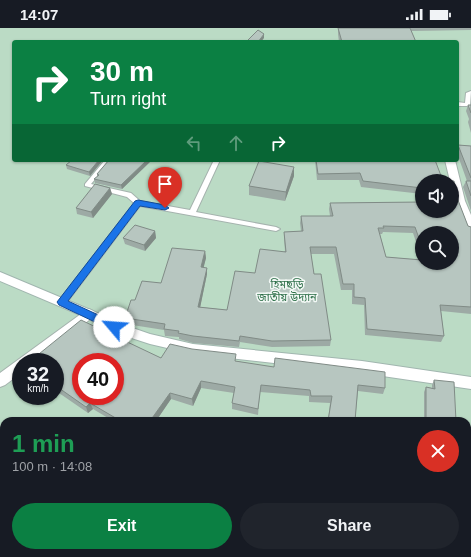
<!DOCTYPE html>
<html lang="en">
<head>
<meta charset="utf-8">
<style>
  body { margin:0; font-family:Helvetica,"Noto Sans Bengali",sans-serif; background:#20242c; color:#f1f3f6; height:100vh; display:flex; flex-direction:column; font-size:15px; white-space:nowrap }
  * { box-sizing:border-box; margin:0 }
  p { font-size:13px; color:#9ea1a6 }
  .icon { flex:none; width:22px; height:22px; fill:none; stroke:currentColor; stroke-width:2; stroke-linecap:round; stroke-linejoin:round }
  .map { position:relative; flex:1; overflow:hidden }
  .sheet { position:absolute; left:0px; top:389px; width:471px; height:140px; display:flex; flex-direction:column; background:#171b24; border-radius:12px 12px 0 0; box-shadow:0 1px 3px #0004 }
  .sheet>* { flex:none }
  .guide { position:absolute; left:12px; top:12px; width:447px; height:122px; border-radius:4px; box-shadow:0 1px 3px #0004; background:#0b8043; color:#fff; overflow:hidden }
  .fabs { position:absolute; left:415px; top:146px; display:grid; gap:8px }
  .fabs a { display:grid; place-items:center; width:44px; height:44px; border-radius:50%; background:#171b24; box-shadow:0 1px 3px #0004; font-size:20px }
  .speed { position:absolute; left:12px; top:325px; display:flex; gap:8px; font-size:20px; font-weight:700; text-align:center }
  .speed>* { display:grid; place-content:center; width:52px; height:52px; border-radius:50%; background:#171b24; box-shadow:0 1px 3px #0004; line-height:1 }
  .speed small { font-size:10px; font-weight:400 }
  .speed .limit { border:6px solid #d22; background:#fff; color:#111 }
  .pin { position:absolute; display:grid; place-items:center; width:34px; height:34px; color:#fff; margin:-41px -17px; border-radius:50% 50% 50% 0; rotate:-45deg; box-shadow:0 0 4px #0007 }
  .pin .icon { rotate:45deg }
  .me { position:absolute; width:44px; margin:-22px; rotate:297deg; stroke-linejoin:round; filter:drop-shadow(0 0 3px #0008) }
  .turn { display:flex; align-items:center; gap:14px; height:84px; padding:0 12px; font-size:18px }
  .turn .icon { width:52px; height:52px; stroke-width:2.5 }
  .turn b { display:block; font-size:28px; line-height:34px }
  .lanes { display:flex; align-items:center; height:38px; padding:0 12px; background:#0003; justify-content:center; gap:20px; direction:ltr }
  .lanes .off { opacity:.35 }
  .round { display:grid; place-items:center; flex:none; width:42px; height:42px; border-radius:21px; background:#20242c }
  .summary { display:flex; align-items:center; justify-content:space-between; height:68px; padding:0 12px }
  h1 { font-size:24px; font-weight:800; line-height:30px; color:#1e9e55 }
  .primary-button { display:flex; gap:8px; margin-top:auto; padding:8px 12px }
  .primary-button a { flex:1; height:46px; border-radius:24px; background:#0b8043; color:#fff; font-size:16px; font-weight:800; line-height:46px; text-align:center }
  .primary-button a+a { background:#20242c; color:#f1f3f6 }
  .status { display:flex; justify-content:space-between; align-items:center; height:28px; padding:0 20px; background:#171b24; direction:ltr }
  .status svg { height:11px; fill:currentColor }
  .map>svg:first-child { display:block }
</style>
</head>
<body>
<div class="status"><b>14:07</b><svg viewBox="0 0 49 12"><path d="M0 12V9h3v3zM5 12V6h3v6zM10 12V3h3v9zM15 12V0h3v12zM26 1h20v11H26zM47 4h2v5h-2z"/></svg></div>
<div class="map">
<svg width="471" height="529" viewBox="0 0 471 529">
  <rect width="100%" height="100%" fill="#e2ebe7"/>
  <!-- green -->
  <path fill="#bbdbc5" fill-rule="evenodd" d="M0 0H471V529H0ZM14 14H457V132H14ZM422 153H452V183H422ZM422 205H452V235H422ZM21 334H55V368H21ZM81 334H115V368H81ZM4 393H467V525H4Z"/>
  <g fill="none" stroke-linecap="round" stroke-linejoin="round">
    <defs>
      <path id="lane" d="M471 63 470 78H457V74L465 75 466 65Z
        M105 132H111L91 156 131 165 140 173 190 182 214 132H220L196 184 276 199 280 201 276 203 140 178 65 277H59L58 275 59 273 134 175 127 169 85 158V156Z"/>
      <path id="street" d="M445 132H455L465 173 471 187V205L467 204 466 201 455 173 452 153H450Z
        M89 281 93 283 95 286 93 289 35 334H21V345L5 357 0 359V345L85 283Z"/>
      <path id="secondary" d="M0 244 93 283 118 295 150 306 193 316 362 333 471 349V361L362 345 193 326 150 316 110 303 85 289 0 253Z"/>
    </defs>
    <!-- lane casing -->
    <use href="#lane" stroke="#a5b3ae" stroke-width="2"/>
    <!-- street casing -->
    <use href="#street" stroke="#a5b3ae" stroke-width="2"/>
    <!-- secondary casing -->
    <use href="#secondary" stroke="#a1b6af" stroke-width="2"/>
    <!-- lane -->
    <use href="#lane" fill="#fff" fill-rule="evenodd"/>
    <!-- street -->
    <use href="#street" fill="#fff" fill-rule="evenodd"/>
    <!-- secondary -->
    <use href="#secondary" fill="#fff" fill-rule="evenodd"/>
  </g>
  <!-- wall -->
  <path fill="#9daaa5" fill-rule="evenodd" d="M338 0H471V2L411 3 416 14H339L338 6Z
    M468 77H471V105L468 94 469 91 466 83Z
    M458 117 471 118V183L463 159 466 153H467L457 125V121Z
    M72 132H103L90 148 67 141 66 137Z
    M109 132H152L122 161 95 155 94 151 97 149V146Z
    M315 132H442L435 133 422 153V166L361 159 359 152H317Z
    M294 139V148L285 173 249 167V158Z
    M110 160 112 166 93 190 77 186 76 180Z
    M456 167 468 198 471 199V286L441 283 444 308 441 314 365 307 364 277 352 276V262H341L334 226H311L314 246 331 312 330 318 272 319 240 314 239 319 193 315 179 311V309L165 308 164 302 126 296 125 290 135 272 161 255 205 223 206 230 203 240H207V246L200 279 227 282 255 245 285 223 284 210V204L301 203 300 195 301 188H330L329 181 330 175 422 174V172V183ZM383 204 413 205 422 232 386 229 380 206H382ZM422 205 452 235H422Z
    M155 203 156 210 145 223 125 216 123 210Z
    M161 330 236 333 385 360 383 366 358 363 355 393H328L330 375 309 374V368L260 364 258 387 232 381V375L234 365 201 360 193 378 171 371 156 393H113L93 381 88 385 59 365 55 368V334Z
    M434 352 456 393H424V364L426 359 432 360V357Z
    M467 454 471 455V504H467Z
    M120 525H153L151 529H136Z"/>
  <!-- shaded-wall -->
  <path fill="#808b86" d="M264 6V10L261 14H258Z
    M99 132H103L90 148 89 144Z
    M147 132H152L122 161 121 157Z
    M294 139V148L285 173 286 164Z
    M110 160 112 166 93 190 91 184Z
    M155 203 156 210 145 223 144 217Z
    M205 223 206 230 202 246 201 239Z
    M207 240V246L199 285 198 279Z
    M201 353V360L193 378 192 371Z
    M56 358 59 365 55 368V359Z
    M170 365 171 371 156 393H150Z
    M50 368H55L51 371Z
    M90 375 93 381 88 385 86 379Z
    M95 525H100L99 529H94Z
    M149 525H153L151 529H149L148 527Z"/>
  <!-- building -->
  <path fill="#b7c6c0" stroke="#808b86" fill-rule="evenodd" d="M338 0H410L416 14H342Z
    M258 2 264 6 258 14H246Z
    M468 77H471V85Z
    M458 117 471 118V150Z
    M72 132H99L89 144 66 137Z
    M109 132H147L121 157 94 151 99 147 97 146Z
    M316 132H435L443 153H422V160L363 153 360 145 318 146Z
    M259 133 294 139 286 164 249 158Z
    M448 153H454L456 167 468 198 471 199V279L440 277 444 308 367 301 365 270 354 269V256H343L336 219H310L314 246H321L331 312 272 313 240 308 239 313 193 308 178 305 179 303 164 301 165 296 125 290 131 272H135L142 253 161 255 172 220 205 223 201 239 207 240 198 279 227 282 235 243 255 245 260 221 286 224 284 204 303 203 301 188H333L330 175 422 174V183H452V153ZM383 198 415 199 422 219V205H452V235H422V232L386 229 378 200H384Z
    M466 153H471V168Z
    M95 156 110 160 91 184 76 180Z
    M135 197 155 203 144 217 123 210Z
    M81 292 161 330 170 316 192 321 236 326 235 333 274 339 275 330 385 344V360L358 357 355 393H328L332 368H311L310 362 261 357 258 381 232 375 235 359 201 353 192 371 170 365 150 393H118L119 392 90 375 86 379 56 358 55 359V334H29ZM81 334H115V368H81Z
    M434 352 454 354 456 393H426V359L435 361Z
    M467 454 471 455V499L467 498Z
    M52 525H95L94 529H51Z
    M140 525H149L148 527Z
    M268 525H320V529H267Z
    M422 526 435 529H422Z"/>
  <!-- route -->
  <path fill="#1a73e8" stroke="#114b97" d="M138 172 165 177 169 180 165 182 140 178 68 273 118 296 119 299 118 302 114 303 59 277 57 274 135 173Z"/>
  <g text-anchor="middle" stroke-width="3" stroke-linejoin="round" paint-order="stroke">
    <!-- park labels -->
    <g font-size="11" fill="#2f704a" stroke="#f2f8f5">
      <text x="287" y="260">হিমছড়ি<tspan x="287" dy="13">জাতীয় উদ্যান</tspan></text>
    </g>
  </g>
</svg>
<div class="fabs">
<a><svg class="icon" aria-label="sound" viewBox="0 0 24 24"><path d="M4 9h4l5-4v14l-5-4H4zM17 9q2 3 0 6"/></svg></a>
<a><svg class="icon" aria-label="search" viewBox="0 0 24 24"><circle cx="10" cy="10" r="6"/><path d="M15 15l6 6"/></svg></a>
</div>
<div class="speed"><div>32<small>km/h</small></div><div class="limit">40</div></div>
<div class="pin" style="left:165px;top:180px;background:#d93025"><svg class="icon" aria-label="arrive" viewBox="0 0 24 24"><path d="M6 21V4h12l-3 4 3 4H6"/></svg></div>
<svg class="me" style="left:114px;top:299px" viewBox="-20 -20 40 40"><circle r="19" fill="#fff"/><path d="M0-13L10 11 0 6-10 11z" fill="#1a73e8"/></svg>
<div class="guide">
<div class="turn"><svg class="icon" aria-label="right" viewBox="0 0 24 24"><path d="M7 20v-9h11M14 6l5 5-5 5"/></svg><div><b>30 m</b>Turn right</div></div>
<div class="lanes"><svg class="icon off" aria-label="left" viewBox="0 0 24 24"><path d="M17 20v-9H6M10 6l-5 5 5 5"/></svg><svg class="icon off" aria-label="ahead" viewBox="0 0 24 24"><path d="M12 20V5M6 11l6-6 6 6"/></svg><svg class="icon" aria-label="right" viewBox="0 0 24 24"><path d="M7 20v-9h11M14 6l5 5-5 5"/></svg></div>
</div>
<section class="sheet">
<div class="summary"><div><h1>1 min</h1><p>100 m · 14:08</p></div><a class="round" style="background:#d93025;color:#fff"><svg class="icon" aria-label="close" viewBox="0 0 24 24"><path d="M6 6l12 12M18 6L6 18"/></svg></a></div>
<div class="primary-button"><a>Exit</a><a>Share</a></div>
</section>
</div>
</body>
</html>
